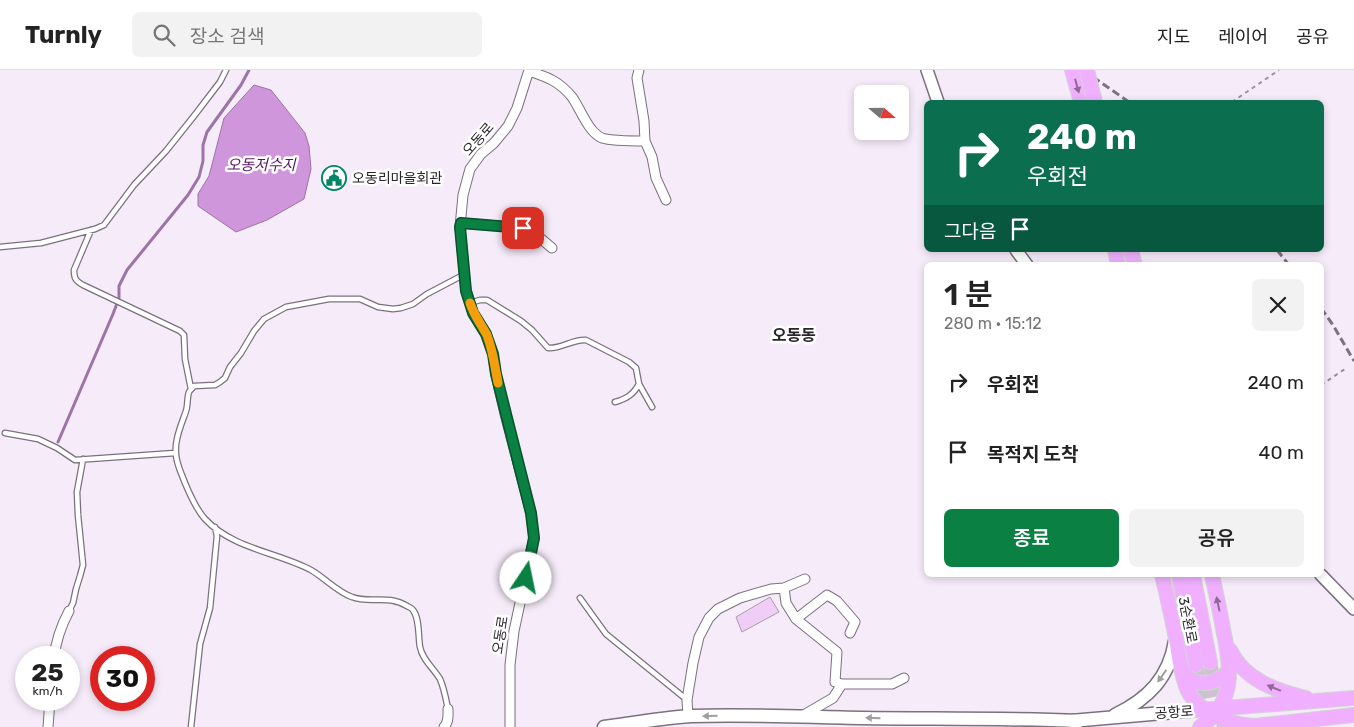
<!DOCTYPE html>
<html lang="ko">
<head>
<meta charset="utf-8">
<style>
  body { margin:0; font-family:Rubik,"Noto Sans KR",sans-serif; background:#f2f2f2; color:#222; height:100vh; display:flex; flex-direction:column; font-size:19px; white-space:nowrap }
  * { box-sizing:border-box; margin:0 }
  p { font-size:16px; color:#767676 }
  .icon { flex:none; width:28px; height:28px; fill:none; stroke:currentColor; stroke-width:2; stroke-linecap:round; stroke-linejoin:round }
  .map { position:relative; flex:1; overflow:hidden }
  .side { position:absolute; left:924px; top:192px; width:400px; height:315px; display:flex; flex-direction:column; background:#fff; border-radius:8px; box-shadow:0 2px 8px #0003 }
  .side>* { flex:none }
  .guide { position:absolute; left:924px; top:30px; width:400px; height:152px; border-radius:8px; box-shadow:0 2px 8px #0003; background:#0b6e4f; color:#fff; overflow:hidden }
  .needle { width:32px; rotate:110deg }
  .controls { position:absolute; left:854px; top:15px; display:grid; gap:10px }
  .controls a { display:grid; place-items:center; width:55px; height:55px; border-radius:8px; background:#fff; box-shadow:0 2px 8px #0003; font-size:25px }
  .speed { position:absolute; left:15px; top:576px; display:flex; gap:10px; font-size:25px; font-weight:700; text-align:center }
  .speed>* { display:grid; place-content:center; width:65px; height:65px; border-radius:50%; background:#fff; box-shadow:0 2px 8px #0003; line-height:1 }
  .speed small { font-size:12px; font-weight:400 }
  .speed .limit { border:8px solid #d22; background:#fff; color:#111 }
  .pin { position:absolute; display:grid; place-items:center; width:42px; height:42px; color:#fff; margin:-21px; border-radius:10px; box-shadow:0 2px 8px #0006 }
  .me { position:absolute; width:55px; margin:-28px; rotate:11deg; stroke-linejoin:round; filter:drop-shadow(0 0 4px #0008) }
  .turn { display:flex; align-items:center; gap:18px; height:105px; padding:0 20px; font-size:22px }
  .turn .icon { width:65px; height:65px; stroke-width:2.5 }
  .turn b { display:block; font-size:35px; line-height:42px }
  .then { display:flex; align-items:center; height:48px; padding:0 20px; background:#0003; gap:10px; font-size:19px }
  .round { display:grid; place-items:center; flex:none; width:52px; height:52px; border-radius:8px; background:#f2f2f2 }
  .overview { display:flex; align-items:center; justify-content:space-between; height:85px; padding:0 20px }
  h1 { font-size:30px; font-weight:600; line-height:38px }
  .cta { display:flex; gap:10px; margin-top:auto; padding:10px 20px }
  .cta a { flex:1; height:58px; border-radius:8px; background:#0b8043; color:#fff; font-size:20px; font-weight:600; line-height:58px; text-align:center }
  .cta a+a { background:#f2f2f2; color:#222 }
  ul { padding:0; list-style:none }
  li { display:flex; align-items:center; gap:15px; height:70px; padding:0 20px }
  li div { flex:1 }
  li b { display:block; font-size:19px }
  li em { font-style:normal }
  header { display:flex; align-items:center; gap:30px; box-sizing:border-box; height:70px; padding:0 25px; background:#fff; border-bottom:1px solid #e0e0e0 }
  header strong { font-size:24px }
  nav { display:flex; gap:28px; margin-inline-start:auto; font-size:18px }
  .search { width:350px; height:45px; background:#f2f2f2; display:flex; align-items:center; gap:12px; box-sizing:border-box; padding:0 18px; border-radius:8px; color:#767676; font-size:19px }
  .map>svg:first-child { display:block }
</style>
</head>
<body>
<header>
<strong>Turnly</strong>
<div class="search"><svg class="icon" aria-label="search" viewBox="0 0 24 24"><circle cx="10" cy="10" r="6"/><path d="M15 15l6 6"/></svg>장소 검색</div>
<nav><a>지도</a><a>레이어</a><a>공유</a></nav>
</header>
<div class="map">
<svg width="1354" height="657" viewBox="0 0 1354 657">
  <rect width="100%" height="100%" fill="#f6ebf9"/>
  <!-- water -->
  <path fill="#cf96dc" stroke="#9d74a7" d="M254 15 271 20 305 63 309 76 311 99 304 129 267 150 236 162 198 136V124L209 106 224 48Z"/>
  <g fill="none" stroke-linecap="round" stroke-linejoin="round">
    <!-- stream -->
    <path stroke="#9d74a7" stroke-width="3" d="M58 372 113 244 119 228V216L127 200 188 125 199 107 203 91V75L207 62 241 15 249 0"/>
  </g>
  <!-- building -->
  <path fill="#efcdf7" stroke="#a89daa" d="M770 527 779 542 742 562 736 547Z"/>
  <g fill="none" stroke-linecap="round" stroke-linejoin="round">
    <!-- trunk-tunnel -->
    <path stroke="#cdc3d0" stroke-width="14" stroke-dasharray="14 7" stroke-linecap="butt" d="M1210 592 1224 657
      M1196 595 1208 648"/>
    <defs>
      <path id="service" d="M91 160 74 200C74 209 76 211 83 215L180 261 184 265 185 289 191 319
        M0 177 41 173 95 159 104 155 134 115 166 81 194 46 220 12 226 0
        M470 233 480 230H487L521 251 532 260 548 278C562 279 572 269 586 270L629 292 636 298 639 314C633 325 626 329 615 332
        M639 314 652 337
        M5 363 38 369 57 378 75 390 175 383
        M580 528 606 564 686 629
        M69 541 73 533 76 519 80 506 83 495 78 445 77 422 83 389
        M448 639C446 629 444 618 440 609 434 599 422 589 420 577 418 567 420 549 413 540 412 538 409 537 407 536 388 524 370 534 352 527 337 522 325 508 311 500 277 482 233 479 205 449 196 439 190 425 185 413 179 398 173 386 177 369 179 359 183 350 186 341 188 335 187 327 189 322 190 320 193 318 194 316L215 315 220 312 225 308 230 297 241 283 254 261 264 249 286 237 329 229H360L378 237 393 239 401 238 413 234 427 224 465 204
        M191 657 200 574 210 538 217 466 215 457"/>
      <path id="minor" d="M639 0 637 8 644 51 645 71 652 87 656 108 666 130
        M529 1C547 7 559 11 572 27 580 38 588 62 602 68 612 71 634 71 645 71
        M461 153 523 158 533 162 552 178
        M784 518 786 533 796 549 837 582 835 612 842 614 833 628 802 646
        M796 549 827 525 837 531 855 552 850 563
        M54 588C56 570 61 556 69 541
        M842 614H892L904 608
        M688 646 687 630 693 593 699 567 709 548 718 539 740 528 771 519 784 518 805 509
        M48 657 50 630
        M444 657C449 652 448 645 448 639
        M510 657V595L514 561 534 468 531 443 505 344 496 305 493 284 486 264 473 243 466 221 460 157 463 125 470 99 481 84 494 73 508 56 517 38 529 0"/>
      <path id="tertiary" d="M927 0 938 32
        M1016 180 1027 195
        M1321 505 1354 539"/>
      <path id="secondary" d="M1115 645C1148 629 1169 608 1175 571
        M1071 651 1186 641
        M604 657C633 653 662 648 691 646 748 644 805 647 862 648 934 649 1007 648 1079 651"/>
      <path id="trunk" d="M1072 0 1081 32
        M1115 180 1118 195
        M1131 180 1135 195
        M1162 505C1167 526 1172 548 1176 569 1179 586 1181 606 1188 621 1200 644 1229 654 1254 656
        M1179 505 1196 595
        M1193 505 1210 592
        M1230 580C1244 609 1275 621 1306 628
        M1183 602C1195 620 1220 614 1230 598
        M1186 641 1354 628
        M1200 657C1237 632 1231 596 1223 559 1220 541 1216 523 1212 505
        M1245 657 1354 645"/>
    </defs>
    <!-- service casing -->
    <use href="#service" stroke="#7b717e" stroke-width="7"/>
    <!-- minor casing -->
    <use href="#minor" stroke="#7b717e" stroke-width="11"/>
    <!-- tertiary casing -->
    <use href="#tertiary" stroke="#7b717e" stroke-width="14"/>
    <!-- secondary casing -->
    <use href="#secondary" stroke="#7b717e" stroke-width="15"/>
    <!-- trunk casing -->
    <use href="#trunk" stroke="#d4d3d4" stroke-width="16"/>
    <!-- path -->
    <path stroke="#979099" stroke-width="2" stroke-dasharray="4 4" stroke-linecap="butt" d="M1232 32 1279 0
      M1321 315 1345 299"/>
    <!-- service -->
    <use href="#service" stroke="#fff" stroke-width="4.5"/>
    <!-- minor -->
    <use href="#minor" stroke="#fff" stroke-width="9"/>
    <!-- tertiary -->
    <use href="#tertiary" stroke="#fff" stroke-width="11"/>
    <!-- secondary -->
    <use href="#secondary" stroke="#fff" stroke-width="12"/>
    <!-- trunk -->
    <use href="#trunk" stroke="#f0b0ff" stroke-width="14"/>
    <!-- rail -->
    <path stroke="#7b747d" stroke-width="3" stroke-dasharray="8 4" stroke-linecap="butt" d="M1083 0 1129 32
      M1277 180 1289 195
      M1321 238 1333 255 1354 291"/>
    <defs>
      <path id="trunk-bridge" d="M1087 0 1095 32"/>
    </defs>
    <!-- trunk-bridge casing -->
    <use href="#trunk-bridge" stroke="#d4d3d4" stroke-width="16" stroke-linecap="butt"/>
    <!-- trunk-bridge -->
    <use href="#trunk-bridge" stroke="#f0b0ff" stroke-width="14"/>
  </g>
  <!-- one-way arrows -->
  <defs><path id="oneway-solid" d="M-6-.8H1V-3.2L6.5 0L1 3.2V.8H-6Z" transform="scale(1.25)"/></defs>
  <g fill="#8c6a94">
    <use href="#oneway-solid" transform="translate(1077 16) rotate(75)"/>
    <use href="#oneway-solid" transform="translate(1218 534) rotate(-102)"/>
    <use href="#oneway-solid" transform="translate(1274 618) rotate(-157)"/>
  </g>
  <g fill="#9f9d9f">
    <use href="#oneway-solid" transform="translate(1162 606) rotate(125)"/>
    <use href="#oneway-solid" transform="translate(710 646) rotate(178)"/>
    <use href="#oneway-solid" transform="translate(873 648) rotate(-179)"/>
  </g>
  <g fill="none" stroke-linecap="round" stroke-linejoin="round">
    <defs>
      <path id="route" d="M523 158 461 153 460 157 466 221 473 243 486 264 493 284 496 304 506 344 531 443 534 468 526 508"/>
    </defs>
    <!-- route casing -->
    <use href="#route" stroke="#07532c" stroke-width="12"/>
    <!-- route -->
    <use href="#route" stroke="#0b8043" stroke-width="9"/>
    <!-- slow -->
    <path stroke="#f59e0b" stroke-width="9" d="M470 233C474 245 481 254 487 265 493 281 495 297 498 313"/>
  </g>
  <!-- icons -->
  <defs>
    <symbol id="civic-ring" viewBox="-11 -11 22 22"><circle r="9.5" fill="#fff" stroke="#018467" stroke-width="1.5"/><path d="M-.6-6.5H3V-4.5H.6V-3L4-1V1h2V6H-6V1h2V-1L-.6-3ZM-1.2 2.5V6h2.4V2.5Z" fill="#018467"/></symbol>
  </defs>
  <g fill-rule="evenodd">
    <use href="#civic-ring" x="320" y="94" width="28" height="28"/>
  </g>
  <g text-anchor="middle" stroke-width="5" stroke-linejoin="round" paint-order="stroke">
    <!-- street labels -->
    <g font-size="14" fill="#29252a" stroke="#fff">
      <text transform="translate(478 69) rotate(-49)" y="5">오동로</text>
      <text transform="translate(1188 550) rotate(79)" y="5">3순환로</text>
      <text transform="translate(500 565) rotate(-81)" y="5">오동로</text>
      <text transform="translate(1174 642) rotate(-4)" y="5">공항로</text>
    </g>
    <!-- poi labels -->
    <g font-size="14" fill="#29252a" stroke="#fff" text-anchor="start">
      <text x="352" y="113">오동리마을회관</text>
    </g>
    <!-- water labels -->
    <g font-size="15" font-style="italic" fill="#581266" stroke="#fff">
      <text x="261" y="100">오동저수지</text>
    </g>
    <!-- quarter labels -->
    <g font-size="16" font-weight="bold" fill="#29252a" stroke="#fff">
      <text x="794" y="271">오동동</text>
    </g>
  </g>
</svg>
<div class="controls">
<a><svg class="needle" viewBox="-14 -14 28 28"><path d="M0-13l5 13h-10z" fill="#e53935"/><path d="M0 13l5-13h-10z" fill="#767676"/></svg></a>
</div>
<div class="speed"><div>25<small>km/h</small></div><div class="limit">30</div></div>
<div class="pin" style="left:523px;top:158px;background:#d93025"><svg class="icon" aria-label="arrive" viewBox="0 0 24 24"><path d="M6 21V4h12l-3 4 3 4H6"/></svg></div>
<svg class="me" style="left:526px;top:508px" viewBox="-20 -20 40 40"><circle r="19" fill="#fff"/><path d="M0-13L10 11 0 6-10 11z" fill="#0b8043"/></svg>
<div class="guide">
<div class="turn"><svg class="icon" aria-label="right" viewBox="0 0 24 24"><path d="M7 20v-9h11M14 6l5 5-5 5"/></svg><div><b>240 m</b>우회전</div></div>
<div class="then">그다음<svg class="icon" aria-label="arrive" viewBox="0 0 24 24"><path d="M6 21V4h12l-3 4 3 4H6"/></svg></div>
</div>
<section class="side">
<div class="overview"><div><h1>1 분</h1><p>280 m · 15:12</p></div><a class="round"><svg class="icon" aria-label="close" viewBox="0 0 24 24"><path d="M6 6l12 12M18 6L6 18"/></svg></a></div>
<ul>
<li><svg class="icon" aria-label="right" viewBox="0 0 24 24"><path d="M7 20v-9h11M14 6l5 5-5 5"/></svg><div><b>우회전</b></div><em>240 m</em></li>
<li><svg class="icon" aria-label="arrive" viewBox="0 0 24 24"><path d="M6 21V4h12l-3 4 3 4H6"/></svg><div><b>목적지 도착</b></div><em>40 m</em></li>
</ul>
<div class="cta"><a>종료</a><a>공유</a></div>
</section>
</div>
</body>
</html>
